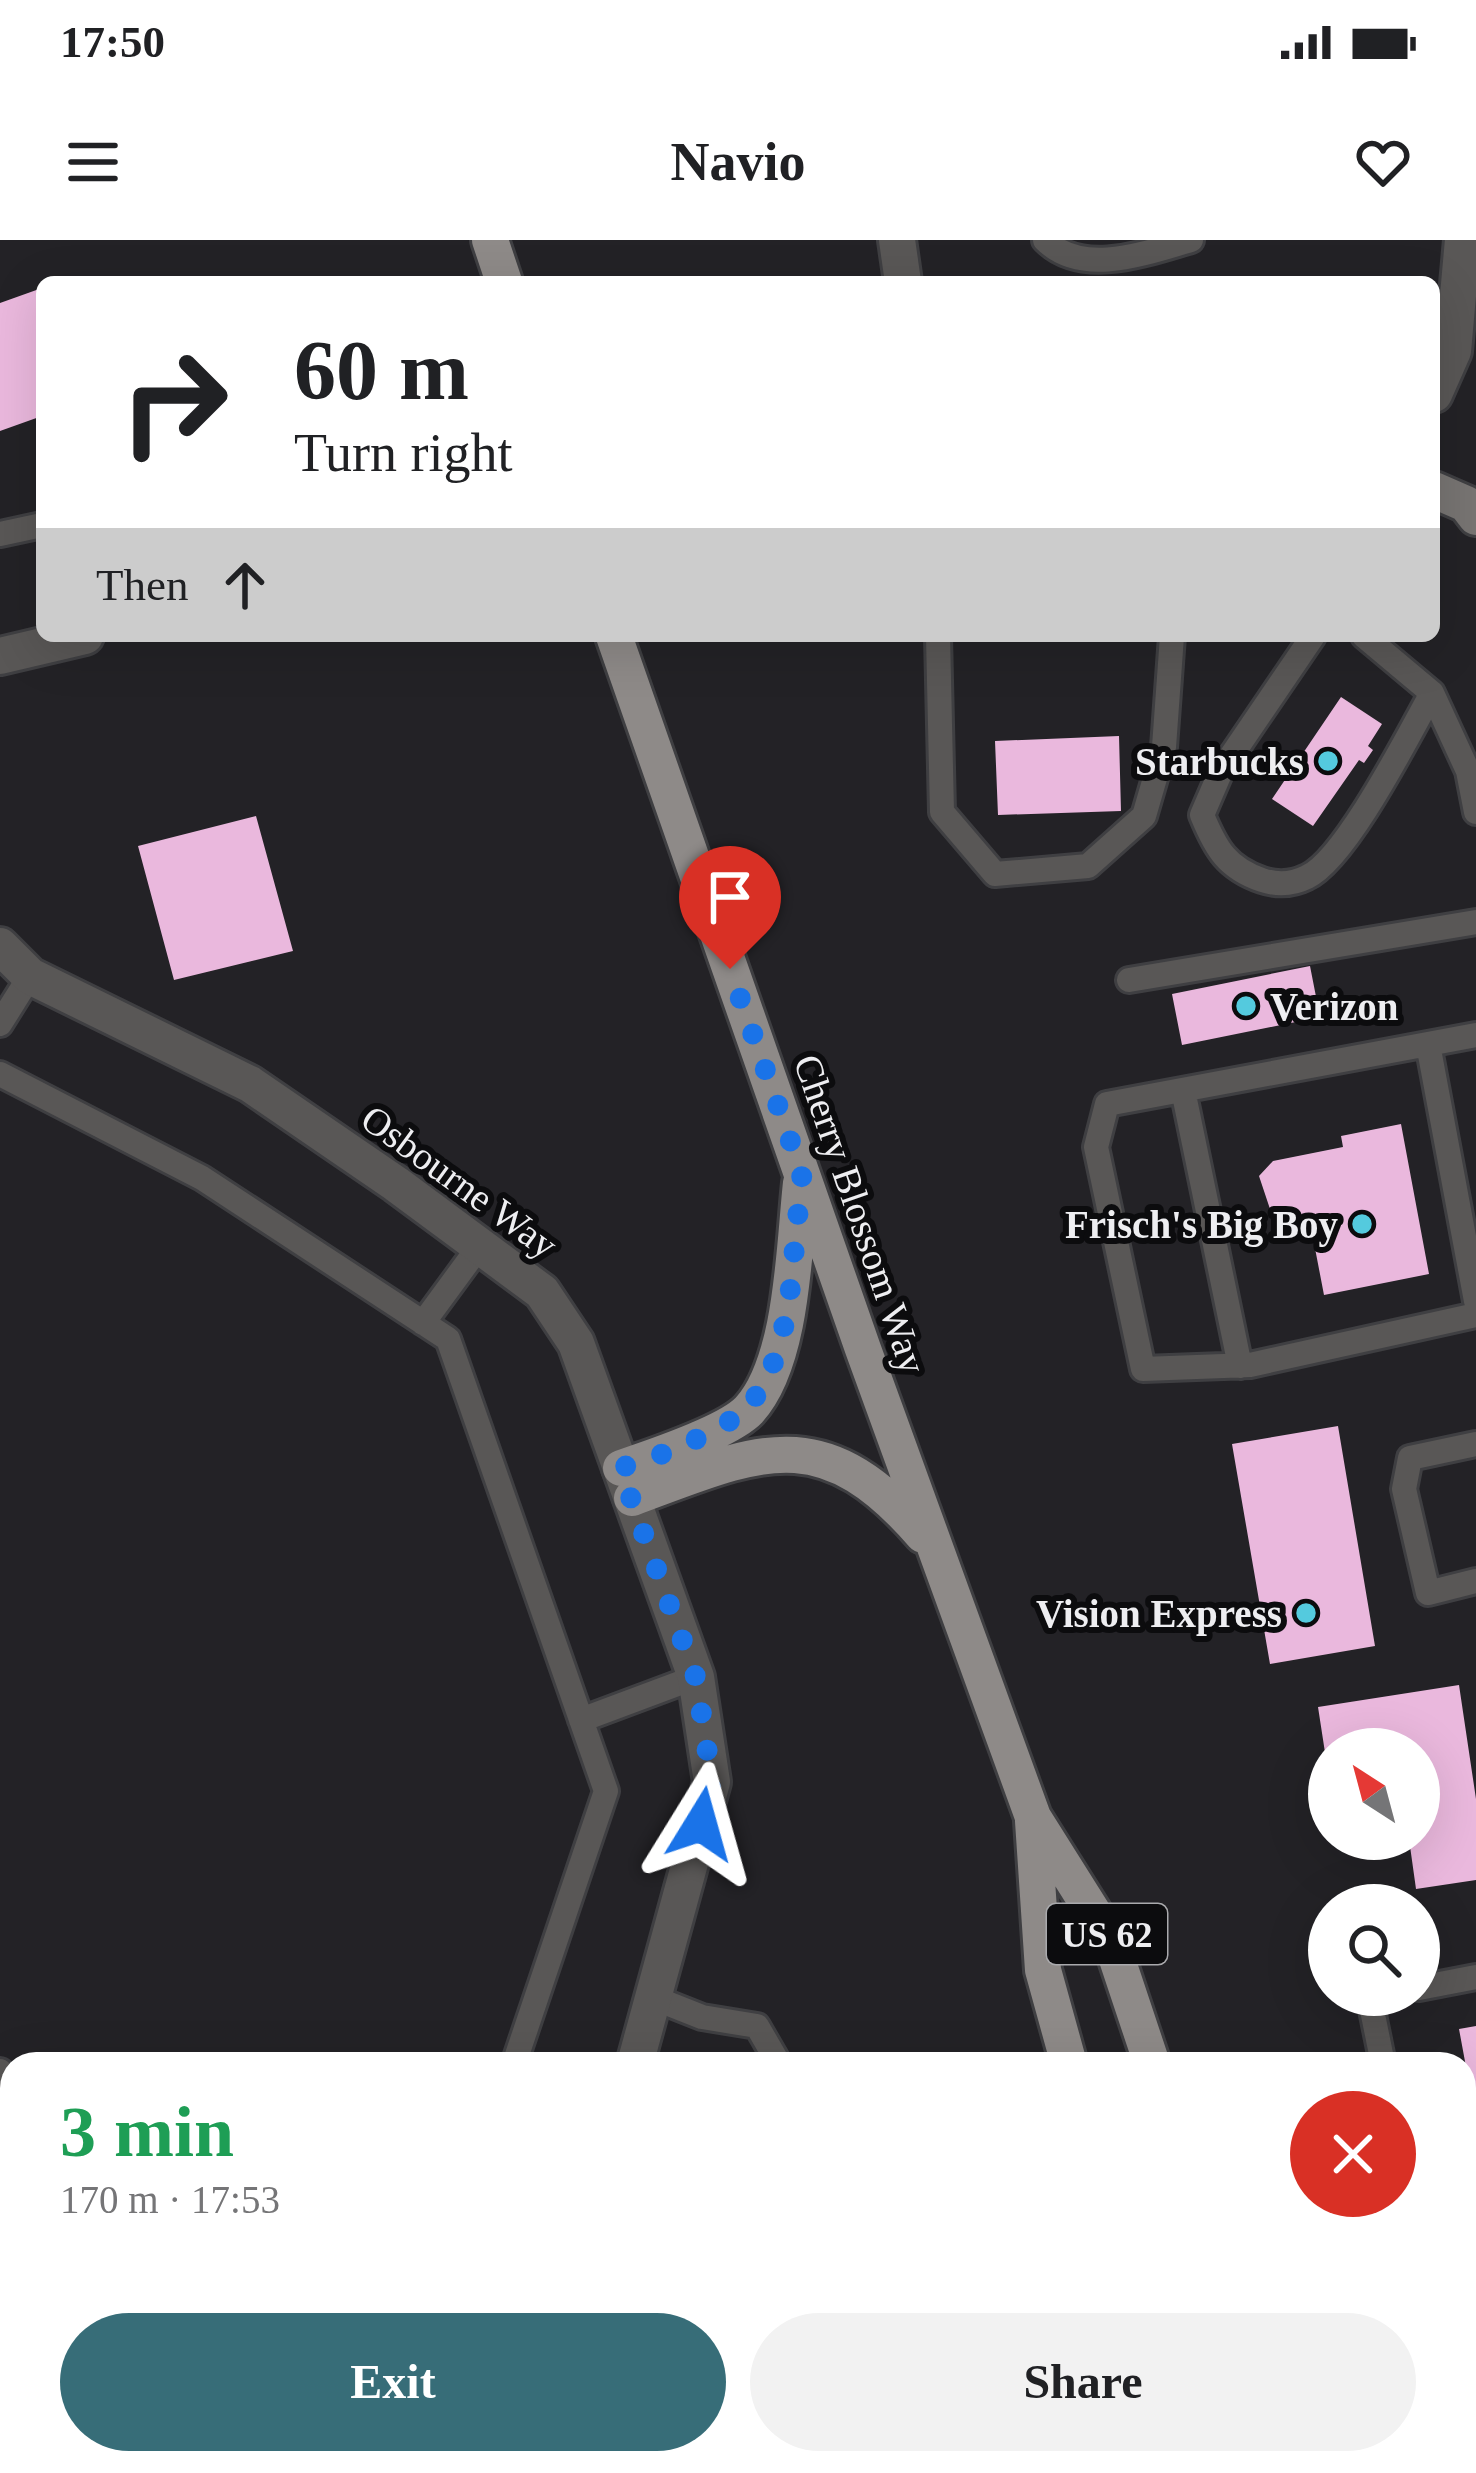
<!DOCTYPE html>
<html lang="en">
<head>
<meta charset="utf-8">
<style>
  body { margin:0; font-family:"Times New Roman",serif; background:#f2f2f2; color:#202124; height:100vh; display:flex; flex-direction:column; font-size:45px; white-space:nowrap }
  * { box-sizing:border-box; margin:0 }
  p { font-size:39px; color:#757577 }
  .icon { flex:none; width:66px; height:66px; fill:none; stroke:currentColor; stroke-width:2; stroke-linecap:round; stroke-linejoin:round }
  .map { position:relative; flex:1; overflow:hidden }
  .sheet { position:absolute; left:0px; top:1812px; width:1476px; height:423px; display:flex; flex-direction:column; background:#fff; border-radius:36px 36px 0 0; box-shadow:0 12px 48px #0002 }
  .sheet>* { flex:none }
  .hud { position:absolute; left:36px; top:36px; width:1404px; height:366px; border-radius:18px; box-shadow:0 12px 48px #0002; background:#fff; color:#202124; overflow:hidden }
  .needle { width:78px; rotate:324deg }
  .tools { position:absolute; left:1308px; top:1488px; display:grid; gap:24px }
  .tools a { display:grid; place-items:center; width:132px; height:132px; border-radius:50%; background:#fff; box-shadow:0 12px 48px #0002; font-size:60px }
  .pin { position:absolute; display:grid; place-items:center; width:102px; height:102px; color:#fff; margin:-123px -51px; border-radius:50% 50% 50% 0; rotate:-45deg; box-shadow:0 0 12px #0007 }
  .pin .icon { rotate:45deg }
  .me { position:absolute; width:132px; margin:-66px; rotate:8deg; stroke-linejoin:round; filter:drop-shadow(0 0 9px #0008) }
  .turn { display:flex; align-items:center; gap:42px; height:252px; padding:0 60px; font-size:54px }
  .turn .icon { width:156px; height:156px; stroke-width:2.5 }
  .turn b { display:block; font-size:84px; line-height:102px }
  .then { display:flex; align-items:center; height:114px; padding:0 60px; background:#0003; gap:24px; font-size:45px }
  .round { display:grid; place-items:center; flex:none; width:126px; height:126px; border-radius:63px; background:#f2f2f2 }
  .overview { display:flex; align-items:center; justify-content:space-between; height:204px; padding:0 60px }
  h1 { font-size:72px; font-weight:700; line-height:90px; color:#1e9e55 }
  .cta { display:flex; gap:24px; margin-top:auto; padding:24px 60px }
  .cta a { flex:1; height:138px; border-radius:72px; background:#376d78; color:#fff; font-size:48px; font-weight:700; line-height:138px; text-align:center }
  .cta a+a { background:#f2f2f2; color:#202124 }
  .status { display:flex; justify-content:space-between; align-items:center; height:84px; padding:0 60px; background:#fff; direction:ltr }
  .status svg { height:33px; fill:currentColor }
  header { display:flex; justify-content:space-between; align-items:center; height:156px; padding:0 60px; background:#fff; font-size:54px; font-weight:700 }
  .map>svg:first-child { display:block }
</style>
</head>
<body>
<div class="status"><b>17:50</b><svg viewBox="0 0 49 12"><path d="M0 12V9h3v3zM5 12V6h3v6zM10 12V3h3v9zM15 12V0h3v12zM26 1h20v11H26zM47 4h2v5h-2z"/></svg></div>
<header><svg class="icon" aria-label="menu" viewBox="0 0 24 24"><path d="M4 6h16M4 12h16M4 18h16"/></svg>Navio<svg class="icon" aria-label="heart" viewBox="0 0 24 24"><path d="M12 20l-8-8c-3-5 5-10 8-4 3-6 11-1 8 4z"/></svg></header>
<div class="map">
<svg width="1476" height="2233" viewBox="0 0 1476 2233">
  <rect width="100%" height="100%" fill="#232226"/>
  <!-- building -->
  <path fill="#eab8dd" d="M42 48V176L0 191V63Z
    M1341 457 1382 484 1368 506 1373 510 1364 523 1359 520 1313 586 1272 559Z
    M1119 496 1121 571 998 575 995 501Z
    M256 576 293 711 174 740 138 606Z
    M1310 726 1320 777 1182 805 1172 754Z
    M1401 884 1429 1034 1324 1055 1309 977 1283 982 1270 969 1259 936 1273 921 1343 907 1341 896Z
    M1338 1186 1375 1406 1270 1424 1232 1204Z
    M1459 1445 1476 1559V1640L1416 1649 1409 1599H1419V1509H1329L1326 1519 1318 1467Z
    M1476 1786V1870H1474L1459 1789Z"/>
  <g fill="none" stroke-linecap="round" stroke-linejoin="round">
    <defs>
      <path id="lane" d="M1045 0C1082 37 1146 13 1191 0
        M0 294 42 285
        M938 396 942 572 995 634 1088 626 1144 576 1164 507 1172 396
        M1313 396 1221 531 1202 575C1216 609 1227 628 1262 640 1277 645 1291 645 1307 637 1346 619 1409 494 1432 453
        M1364 396 1432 453 1468 531 1476 572
        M1129 740 1476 682
        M0 784 30 736
        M1476 795 1107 864 1096 907 1143 1129 1250 1125 1476 1075
        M1428 804 1476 1061
        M0 834 202 938 448 1099 606 1551 514 1824
        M1183 850 1240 1126
        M423 1083 481 1004
        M1476 1204 1410 1218 1404 1249 1428 1353 1476 1341
        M581 1480 696 1437
        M1419 1748 1476 1737
        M654 1758 702 1777 757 1786 779 1824
        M1383 1824 1370 1760 1391 1755
        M0 1831 12 1867
        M1464 1984 1476 1979
        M1464 2103 1476 2162
        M132 2223 135 2233
        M609 2233 640 2223"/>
      <path id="street" d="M897 0 903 42
        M1434 154 1453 111 1463 0
        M0 416 85 396
        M0 706 30 736 250 844 396 944 542 1052 576 1103 696 1437 712 1542 635 1824
        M231 2233 263 2223"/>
      <path id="secondary" d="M1434 250 1466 264 1476 277"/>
      <path id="primary" d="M490 0 504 42
        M614 396 863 1109 1033 1577 1111 1701 1152 1824
        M621 1228C651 1218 728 1192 749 1170 793 1122 794 1006 801 943
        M632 1258C759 1211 821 1177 923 1295
        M1033 1581 1043 1730 1069 1824
        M1177 2223 1179 2233
        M1267 2223 1270 2233"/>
    </defs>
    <!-- lane casing -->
    <use href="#lane" stroke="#3f3f42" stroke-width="30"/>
    <!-- street casing -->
    <use href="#street" stroke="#3f3f42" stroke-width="42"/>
    <!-- secondary casing -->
    <use href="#secondary" stroke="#3f3f42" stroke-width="42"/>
    <!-- primary casing -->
    <use href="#primary" stroke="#3f3f42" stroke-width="42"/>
    <!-- lane -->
    <use href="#lane" stroke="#595756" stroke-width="24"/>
    <!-- street -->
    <use href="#street" stroke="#595756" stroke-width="36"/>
    <!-- secondary -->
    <use href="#secondary" stroke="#777472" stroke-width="36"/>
    <!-- primary -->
    <use href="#primary" stroke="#8e8a88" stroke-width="36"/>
  </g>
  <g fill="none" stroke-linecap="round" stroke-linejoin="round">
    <!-- route -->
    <path stroke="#1a73e8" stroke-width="21" stroke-dasharray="0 37.8" d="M701 1584 712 1542 696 1438 620 1228 680 1208 748 1171 773 1124 788 1072 802 934 730 729"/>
  </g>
  <!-- markers -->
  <g fill="#54cade" stroke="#0c0c0e" stroke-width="4.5">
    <circle cx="1328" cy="521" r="12"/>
    <circle cx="1246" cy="766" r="12"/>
    <circle cx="1362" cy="984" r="12"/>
    <circle cx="1306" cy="1373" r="12"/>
  </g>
  <g text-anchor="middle" stroke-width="12" stroke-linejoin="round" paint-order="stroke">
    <!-- shield labels -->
    <rect fill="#0c0c0e" stroke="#aaaaad" stroke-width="3" x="1047" y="1664" width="120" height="60" rx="9"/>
    <g font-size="36" font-weight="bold" fill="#eeeef1">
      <text x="1107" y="1707">US 62</text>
    </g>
    <!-- poi labels -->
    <g font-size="39" font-weight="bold" fill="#eeeef1" stroke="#0c0c0e" text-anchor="end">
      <text x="1304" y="535">Starbucks</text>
      <text x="1270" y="780" text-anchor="start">Verizon</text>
      <text x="1338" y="998">Frisch's Big Boy</text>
      <text x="1282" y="1387">Vision Express</text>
    </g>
    <!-- street labels -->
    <g font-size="39" fill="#eeeef1" stroke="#0c0c0e">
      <text transform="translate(460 941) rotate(36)" y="14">Osbourne Way</text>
      <text transform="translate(861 974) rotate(71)" y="14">Cherry Blossom Way</text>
    </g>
  </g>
</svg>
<div class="tools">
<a><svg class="needle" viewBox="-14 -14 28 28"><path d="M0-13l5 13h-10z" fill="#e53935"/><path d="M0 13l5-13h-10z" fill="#757577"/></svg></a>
<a><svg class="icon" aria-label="search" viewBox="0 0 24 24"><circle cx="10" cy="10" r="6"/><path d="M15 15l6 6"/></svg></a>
</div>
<div class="pin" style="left:730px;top:729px;background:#d93025"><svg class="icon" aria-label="arrive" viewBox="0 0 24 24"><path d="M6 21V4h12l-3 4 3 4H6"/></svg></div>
<svg class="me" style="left:701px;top:1584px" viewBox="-20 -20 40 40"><path d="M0-17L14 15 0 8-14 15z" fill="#1a73e8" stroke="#fff" stroke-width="4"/></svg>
<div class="hud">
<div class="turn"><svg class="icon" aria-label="right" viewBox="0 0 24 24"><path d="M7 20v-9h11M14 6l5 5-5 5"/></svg><div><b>60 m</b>Turn right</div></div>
<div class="then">Then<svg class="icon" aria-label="ahead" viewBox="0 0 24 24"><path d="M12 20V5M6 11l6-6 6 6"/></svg></div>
</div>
<section class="sheet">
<div class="overview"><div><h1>3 min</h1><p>170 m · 17:53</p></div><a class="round" style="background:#d93025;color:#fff"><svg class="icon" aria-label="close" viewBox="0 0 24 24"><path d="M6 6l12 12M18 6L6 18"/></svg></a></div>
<div class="cta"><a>Exit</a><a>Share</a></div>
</section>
</div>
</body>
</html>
